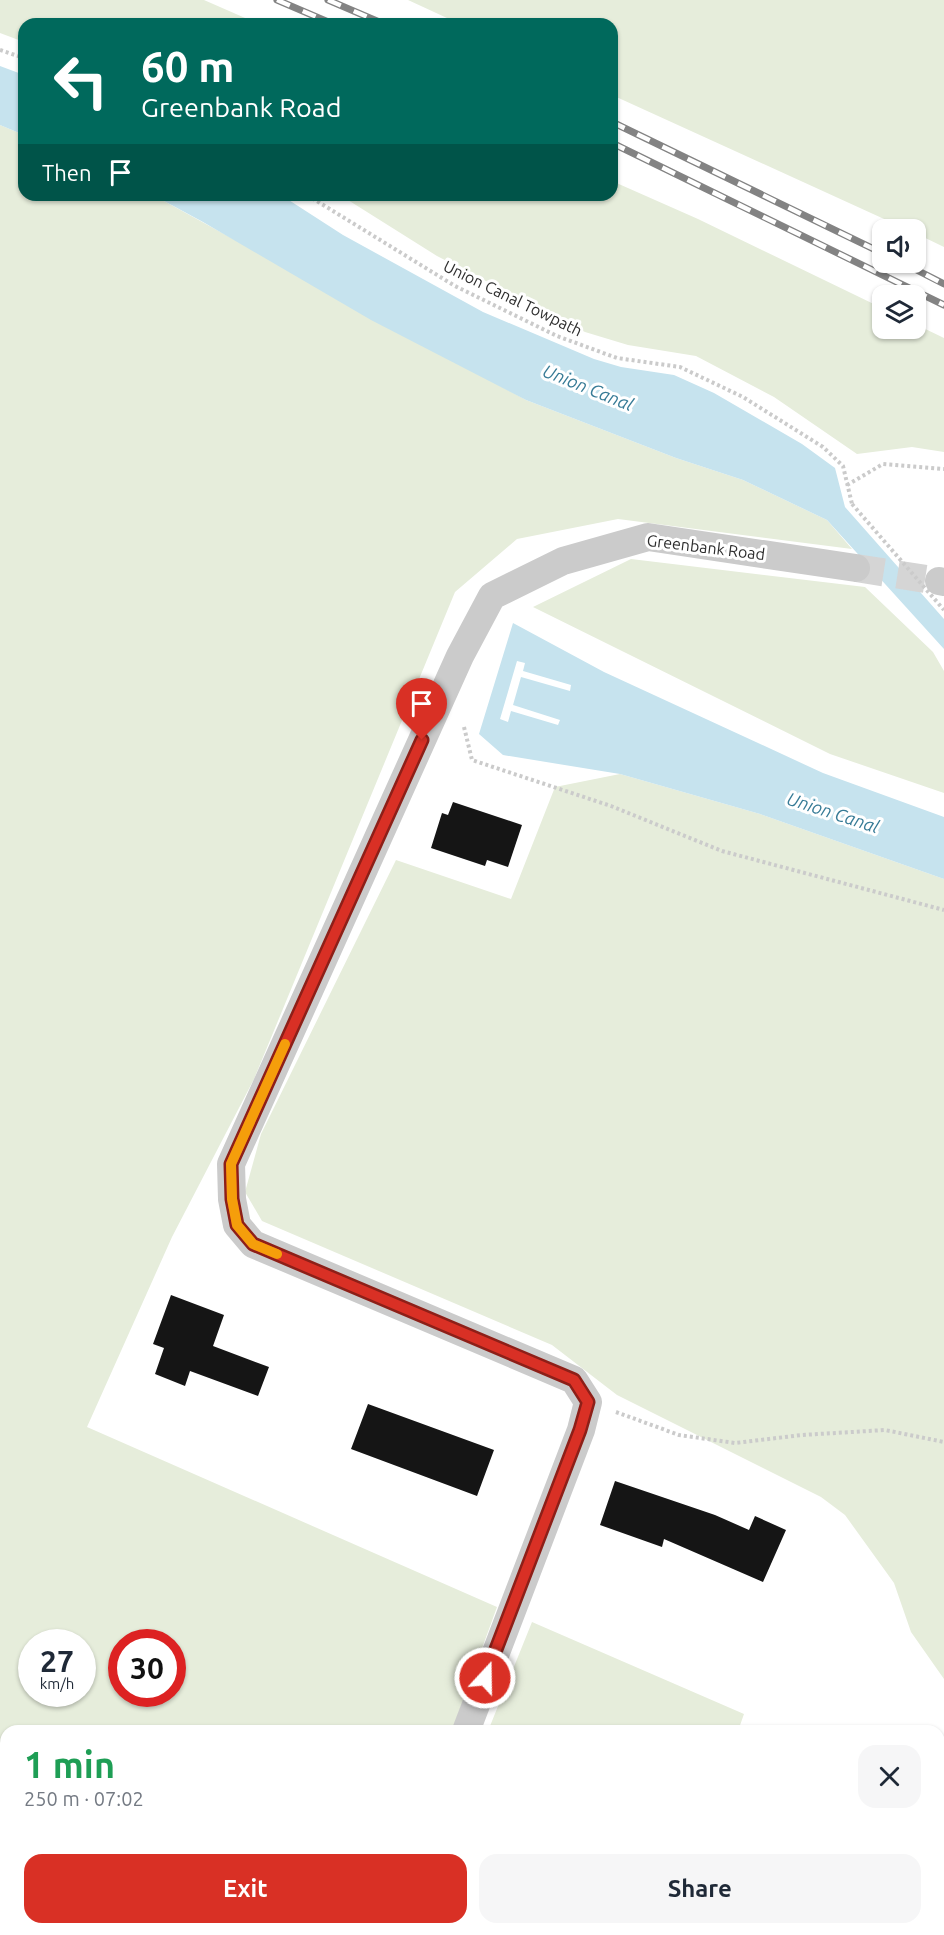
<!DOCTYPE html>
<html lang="en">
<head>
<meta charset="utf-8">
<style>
  body { margin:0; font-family:Ubuntu,sans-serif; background:#f6f6f7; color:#1f2937; height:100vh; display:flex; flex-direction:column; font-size:22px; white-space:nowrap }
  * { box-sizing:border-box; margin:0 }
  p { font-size:20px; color:#747a83 }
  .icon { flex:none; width:33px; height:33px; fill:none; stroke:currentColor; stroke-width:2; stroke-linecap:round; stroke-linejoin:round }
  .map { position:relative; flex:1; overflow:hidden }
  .details { position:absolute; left:0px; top:1725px; width:945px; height:210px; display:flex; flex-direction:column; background:#fff; border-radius:18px 18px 0 0; box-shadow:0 2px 4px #0004 }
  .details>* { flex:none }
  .guide { position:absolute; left:18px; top:18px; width:600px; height:183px; border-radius:18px; box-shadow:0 2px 4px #0004; background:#00695c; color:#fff; overflow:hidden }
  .buttons { position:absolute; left:872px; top:219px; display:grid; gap:12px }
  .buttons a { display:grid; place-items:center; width:54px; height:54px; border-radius:12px; background:#fff; box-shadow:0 2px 4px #0004; font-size:30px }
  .speed { position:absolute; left:18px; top:1629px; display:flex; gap:12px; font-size:30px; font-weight:700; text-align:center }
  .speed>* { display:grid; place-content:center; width:78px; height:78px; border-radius:50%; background:#fff; box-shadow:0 2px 4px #0004; line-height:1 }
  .speed small { font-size:15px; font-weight:400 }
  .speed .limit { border:9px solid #d22; background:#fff; color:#111 }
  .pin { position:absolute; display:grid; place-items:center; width:51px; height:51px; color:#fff; margin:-62px -26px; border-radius:50% 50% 50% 0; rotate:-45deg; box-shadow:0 0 6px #0007 }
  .pin .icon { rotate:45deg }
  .me { position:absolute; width:66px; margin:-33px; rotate:21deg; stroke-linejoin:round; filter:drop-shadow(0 0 4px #0008) }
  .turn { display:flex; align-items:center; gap:21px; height:126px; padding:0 24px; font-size:27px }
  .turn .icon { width:78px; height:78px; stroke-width:2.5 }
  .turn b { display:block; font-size:42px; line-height:51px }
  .then { display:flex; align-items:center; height:57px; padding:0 24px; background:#0003; gap:12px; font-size:22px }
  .round { display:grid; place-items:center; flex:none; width:63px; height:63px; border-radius:18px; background:#f6f6f7 }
  .headline { display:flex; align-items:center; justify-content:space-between; height:102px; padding:0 24px }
  h1 { font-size:36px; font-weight:700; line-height:45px; color:#1e9e55 }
  .cta { display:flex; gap:12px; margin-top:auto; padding:12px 24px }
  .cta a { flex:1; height:69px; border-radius:18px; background:#d93025; color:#fff; font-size:24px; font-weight:700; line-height:69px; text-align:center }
  .cta a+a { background:#f6f6f7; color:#1f2937 }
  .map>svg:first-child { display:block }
</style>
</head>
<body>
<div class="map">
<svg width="944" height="1935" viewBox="0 0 944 1935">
  <rect width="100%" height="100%" fill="#fff"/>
  <!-- green -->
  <path fill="#e6eddb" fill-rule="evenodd" d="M0 0H204L259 24H24V42L0 33Z
    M408 0H944V247L915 233V230L906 229 612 95V24H460Z
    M0 125 24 135V195H153L526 400 676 458 743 480 827 520 852 549 618 519 517 539 455 592 254 1079 172 1237 87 1427 497 1607 452 1731H6V1929H381L379 1935H0ZM32 1642H82V1694H32ZM122 1642H172V1694H122Z
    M612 181 698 219 882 308V328H915V324L944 338V452L912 447 857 454 774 397 696 356 628 345 585 332 437 256 340 195H612Z
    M631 559 865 587 933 652 944 671V793L830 754 533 607Z
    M620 774 760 814 944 879V1679L911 1632 894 1583 845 1515 821 1497 617 1395 552 1345 262 1221 245 1192 261 1134 396 860 511 899 555 787Z
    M532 1622 744 1714 738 1731H488Z
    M415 1929H668L666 1935H414Z"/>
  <!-- water -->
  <path fill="#c6e3ee" d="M0 66 24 75V135L0 125Z
    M153 195H281L343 235 483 312 594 359 621 367 674 375 714 393 802 444 835 468 845 507 944 619V649L827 520 743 480 676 458 526 400 371 320 203 222Z
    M513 623 604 672 823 773 944 817V879L760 814 620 774 503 755 479 734Z"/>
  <!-- pier -->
  <path fill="#fff" d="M517 661 525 663 523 671 571 685 570 691 521 677 513 705 560 720 558 725 511 711 508 722 500 719Z"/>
  <!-- building -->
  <path fill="#151515" d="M453 802 522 825 508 867 487 860 485 866 431 848 442 813 448 815Z
    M171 1295 224 1315 213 1346 269 1367 258 1396 190 1371 185 1386 155 1374 164 1348 153 1344Z
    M368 1404 494 1450 477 1496 351 1449Z
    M615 1481 715 1515 749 1530 755 1516 786 1530 763 1582 664 1539 662 1547 600 1525Z"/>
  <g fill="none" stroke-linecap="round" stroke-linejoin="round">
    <!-- minor-tunnel -->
    <path stroke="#d5d5d5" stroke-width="28" stroke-dasharray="28 14" stroke-linecap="butt" d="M856 568 939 581"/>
    <!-- path -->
    <path stroke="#cbcbcb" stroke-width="4" stroke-dasharray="3 3" stroke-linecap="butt" d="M0 50 24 58
      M307 195 455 286 557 336 617 358 680 367 743 397 823 447 843 466 852 504
      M847 485 883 464 944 469
      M464 727 472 760 611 806 722 851 944 910
      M616 1412 679 1435 735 1443 802 1435 885 1430 944 1442
      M939 1784 944 1768
      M892 1935 894 1929"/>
    <!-- minor -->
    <path stroke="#cbcbcb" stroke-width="28" d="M939 581 944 582
      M466 1731 581 1430 588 1402 574 1380 253 1244 237 1225 232 1199 231 1164 460 656 492 596 563 561 648 537 856 568
      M400 1935 402 1929"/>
    <defs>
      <path id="rail" d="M277 0 333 24
        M328 0 384 24
        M612 122 882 253
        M612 143 944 305
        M901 262 944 284"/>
    </defs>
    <!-- rail casing -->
    <use href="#rail" stroke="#838383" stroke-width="7"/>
    <!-- rail -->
    <use href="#rail" stroke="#fff" stroke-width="4.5" stroke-dasharray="14" stroke-linecap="butt"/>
    <!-- path-bridge -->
    <path stroke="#cbcbcb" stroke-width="4" stroke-dasharray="3 3" stroke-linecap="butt" d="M852 504 944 610"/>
  </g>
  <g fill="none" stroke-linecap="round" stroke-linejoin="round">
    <defs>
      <path id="route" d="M422 740 231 1164 232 1199 237 1225 253 1244 574 1380 588 1402 580 1430 485 1678"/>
    </defs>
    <!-- route casing -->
    <use href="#route" stroke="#8d1f18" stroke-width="15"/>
    <!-- route -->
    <use href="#route" stroke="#d93025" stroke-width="10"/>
    <!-- slow -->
    <path stroke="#f59e0b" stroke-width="10" d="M277 1254 253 1244 237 1225 232 1199 231 1164 285 1044"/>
  </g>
  <g text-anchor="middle" stroke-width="6" stroke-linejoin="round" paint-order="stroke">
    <!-- street labels -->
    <g font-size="16" fill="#2e2e2e" stroke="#fff">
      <text transform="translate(513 298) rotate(26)" y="6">Union Canal Towpath</text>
      <text transform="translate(706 547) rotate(7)" y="6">Greenbank Road</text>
    </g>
    <!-- water labels -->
    <g font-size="18" font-style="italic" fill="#377b96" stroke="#fff">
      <text transform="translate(588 388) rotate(22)" y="6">Union Canal</text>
      <text transform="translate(833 813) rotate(18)" y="6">Union Canal</text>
    </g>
  </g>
</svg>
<div class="buttons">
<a><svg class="icon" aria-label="sound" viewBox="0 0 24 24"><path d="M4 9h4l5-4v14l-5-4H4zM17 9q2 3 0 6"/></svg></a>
<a><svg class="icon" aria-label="layers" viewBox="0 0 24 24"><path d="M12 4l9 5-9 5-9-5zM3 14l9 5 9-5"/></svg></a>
</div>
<div class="speed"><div>27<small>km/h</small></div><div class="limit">30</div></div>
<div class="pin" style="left:422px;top:740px;background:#d93025"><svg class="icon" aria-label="arrive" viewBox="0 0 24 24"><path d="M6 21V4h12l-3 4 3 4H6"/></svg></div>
<svg class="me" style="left:485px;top:1678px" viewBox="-20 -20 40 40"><circle r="17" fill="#d93025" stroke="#fff" stroke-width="3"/><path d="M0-11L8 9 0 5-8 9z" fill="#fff"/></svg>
<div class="guide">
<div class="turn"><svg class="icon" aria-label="left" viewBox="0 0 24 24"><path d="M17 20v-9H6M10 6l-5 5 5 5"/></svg><div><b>60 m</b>Greenbank Road</div></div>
<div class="then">Then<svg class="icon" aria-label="arrive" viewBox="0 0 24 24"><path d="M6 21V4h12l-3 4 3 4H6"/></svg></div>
</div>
<section class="details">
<div class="headline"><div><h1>1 min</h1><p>250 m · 07:02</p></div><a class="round"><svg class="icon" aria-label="close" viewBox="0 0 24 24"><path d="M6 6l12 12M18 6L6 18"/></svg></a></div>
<div class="cta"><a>Exit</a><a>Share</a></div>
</section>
</div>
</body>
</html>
